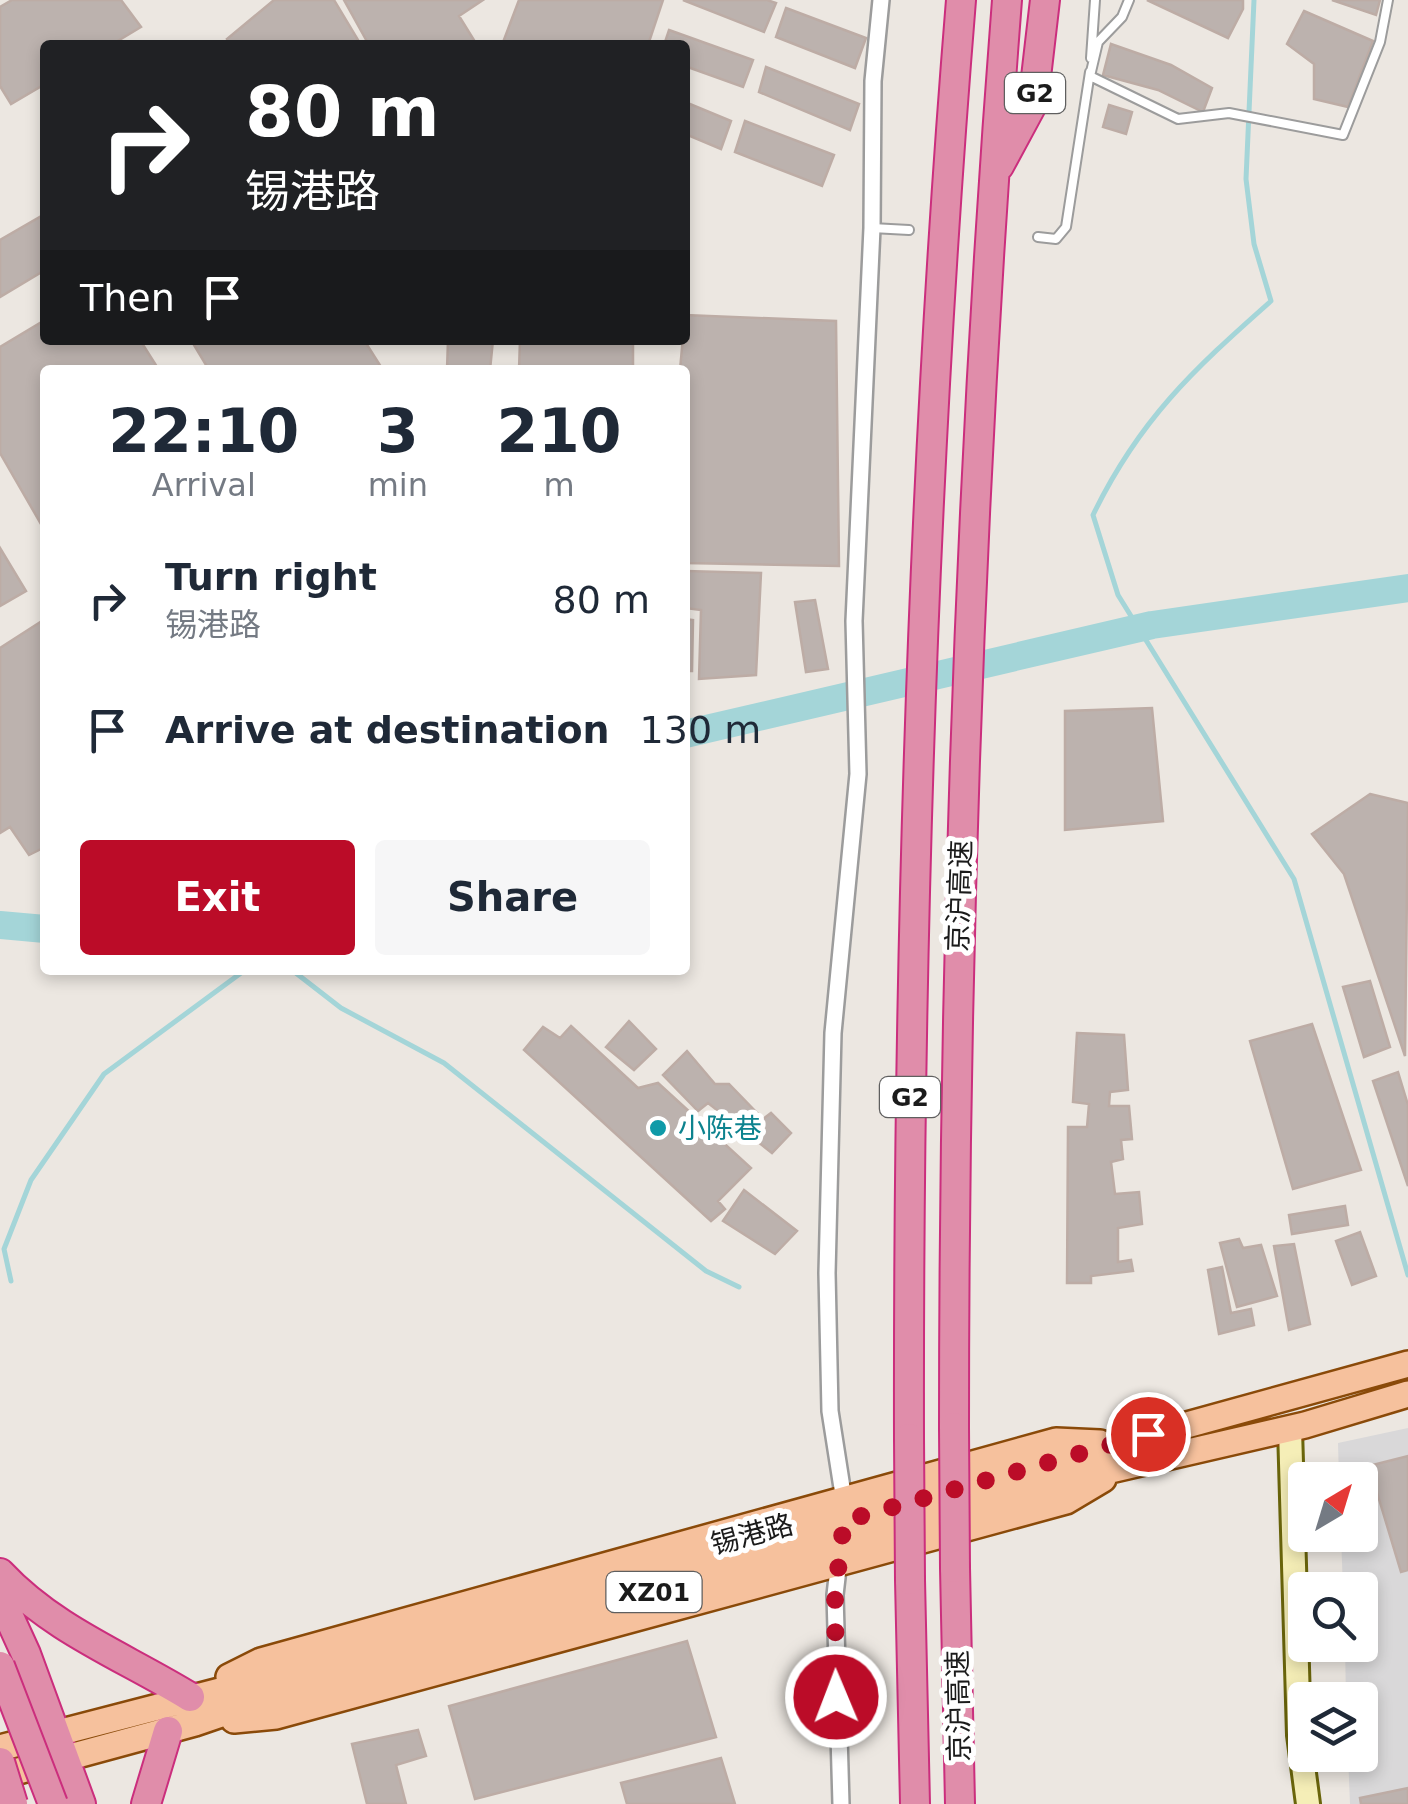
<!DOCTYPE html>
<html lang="en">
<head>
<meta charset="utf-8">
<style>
  body { margin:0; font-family:"DejaVu Sans","Noto Sans SC",sans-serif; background:#f6f6f7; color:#1f2937; height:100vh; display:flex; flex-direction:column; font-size:38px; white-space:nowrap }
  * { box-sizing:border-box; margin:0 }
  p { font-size:32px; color:#747a83 }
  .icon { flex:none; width:55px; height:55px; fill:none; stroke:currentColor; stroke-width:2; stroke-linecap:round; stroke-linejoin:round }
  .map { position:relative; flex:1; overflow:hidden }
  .panel { position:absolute; left:40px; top:365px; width:650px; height:610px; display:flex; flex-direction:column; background:#fff; border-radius:10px; box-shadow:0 5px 15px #0003 }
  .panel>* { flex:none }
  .top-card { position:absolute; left:40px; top:40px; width:650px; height:305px; border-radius:10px; box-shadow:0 5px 15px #0003; background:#202124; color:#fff; overflow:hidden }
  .needle { width:65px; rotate:38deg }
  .controls { position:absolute; left:1288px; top:1462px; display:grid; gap:20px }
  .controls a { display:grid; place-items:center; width:90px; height:90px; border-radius:10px; background:#fff; box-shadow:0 5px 15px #0003; font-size:50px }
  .pin { position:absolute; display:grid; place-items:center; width:85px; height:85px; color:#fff; margin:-42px; border:5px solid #fff; border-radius:50%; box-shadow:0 2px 10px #0007 }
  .me { position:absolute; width:110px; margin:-55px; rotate:359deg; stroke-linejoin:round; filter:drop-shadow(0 0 8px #0008) }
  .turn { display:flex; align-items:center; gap:35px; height:210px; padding:0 40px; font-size:45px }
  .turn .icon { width:130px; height:130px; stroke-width:2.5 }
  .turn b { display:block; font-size:70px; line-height:85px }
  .then { display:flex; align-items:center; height:95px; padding:0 40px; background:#0003; gap:20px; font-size:38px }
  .eta { display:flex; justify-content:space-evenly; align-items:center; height:170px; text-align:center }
  .eta b { font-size:60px; font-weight:600; line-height:70px }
  .button { display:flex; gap:20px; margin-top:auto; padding:20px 40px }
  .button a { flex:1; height:115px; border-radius:10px; background:#bb0c28; color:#fff; font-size:40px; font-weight:600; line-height:115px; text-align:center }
  .button a+a { background:#f6f6f7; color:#1f2937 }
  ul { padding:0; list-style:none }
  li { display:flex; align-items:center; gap:30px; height:130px; padding:0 40px }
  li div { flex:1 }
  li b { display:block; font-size:38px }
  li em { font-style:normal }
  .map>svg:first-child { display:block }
</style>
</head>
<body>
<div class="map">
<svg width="1408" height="1804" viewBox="0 0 1408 1804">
  <rect width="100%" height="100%" fill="#ece7e1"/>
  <!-- residential -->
  <path fill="#d9d8d9" d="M1408 1428V1804H1350L1348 1755H1360V1700H1346L1345 1645H1360V1590H1343L1341 1535H1360V1480H1339L1338 1443Z"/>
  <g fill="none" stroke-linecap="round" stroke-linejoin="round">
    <!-- stream -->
    <path stroke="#a4d5d8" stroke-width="5" d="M1254 0 1246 179 1254 244 1271 301C1193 370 1139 420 1093 515L1118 595 1294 879 1408 1275
      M292 970 341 1008 444 1063 706 1271 739 1287
      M11 1281 4 1249 31 1180 104 1074 245 970"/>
    <!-- river -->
    <path stroke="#a4d5d8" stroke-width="28" d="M685 734 1152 625 1408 588
      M0 925 45 929"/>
  </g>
  <!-- building -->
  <path fill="#bcb2ae" stroke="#bdaca5" stroke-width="2.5" d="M12 0H121L141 27 111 45H45V84L11 104 0 86V7Z
    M274 0H334L361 45H231L227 39Z
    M344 0H483L459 16 477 45H369Z
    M519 0H663L648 45H502Z
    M683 0H767L776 3 764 32Z
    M1147 0H1243V9L1228 38Z
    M1332 0H1380L1376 15Z
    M786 8 866 38 855 68 776 37Z
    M1304 11 1373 41 1348 107 1314 99V64L1287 44Z
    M669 30 753 60 743 87 685 66V45H664Z
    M1111 44 1171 65 1212 88 1203 112 1158 90 1103 75Z
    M766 67 859 104 850 130 759 92Z
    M685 102 731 121 721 149 685 134Z
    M1109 105 1132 112 1126 134 1103 127Z
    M745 121 834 155 822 186 735 152Z
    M45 214V270L0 297V240Z
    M685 315 836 321 839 566 685 563V370H680Z
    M45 320V340H140L159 370H45V531L0 453V347Z
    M191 340H364L383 370H209Z
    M448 340H493L490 370H447Z
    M520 340H633V370H519Z
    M0 548 26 591 0 606Z
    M685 571 761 573 756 675 699 679 701 610 685 608Z
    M815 600 828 669 806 672 795 602Z
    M45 619V847L29 855 10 827 0 833V648Z
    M685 619 693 620 692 671H685Z
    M1152 708 1163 821 1065 830V711Z
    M1370 794 1408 803 1405 1056 1344 874 1312 834Z
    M1370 981 1390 1047 1364 1057 1343 987Z
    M629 1021 656 1049 634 1070 606 1047Z
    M1312 1024 1361 1170 1293 1189 1250 1041Z
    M571 1026 638 1088 658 1083 751 1168 718 1201 725 1209 711 1221 524 1050 543 1027 560 1038Z
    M1077 1033 1124 1035 1128 1090 1110 1092 1109 1106H1129L1132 1139 1121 1140 1123 1159 1111 1162 1115 1194 1139 1192 1142 1224 1118 1228V1262L1131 1260 1133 1271 1091 1276V1283H1067L1068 1127H1087L1089 1104 1073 1102Z
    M687 1051 715 1084H729L763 1119 771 1113 791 1133 772 1153 708 1103 698 1111 663 1075Z
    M1398 1072 1408 1105V1186L1373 1081Z
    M744 1190 797 1231 775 1254 723 1221Z
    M1345 1206 1348 1225 1292 1234 1289 1215Z
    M1360 1232 1376 1276 1352 1285 1336 1241Z
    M1239 1239 1243 1248 1261 1245 1277 1296 1237 1307 1220 1243Z
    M1294 1244 1310 1324 1289 1330 1274 1246Z
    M1222 1267 1231 1313 1251 1309 1254 1325 1219 1334 1208 1270Z
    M1408 1456V1570L1401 1572 1369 1466Z
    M687 1641 716 1737 475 1799 449 1706Z
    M418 1730 426 1756 396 1765 406 1804H367L352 1744Z
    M721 1758 735 1804H627L621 1783Z
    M1408 1788V1804H1361L1360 1798Z"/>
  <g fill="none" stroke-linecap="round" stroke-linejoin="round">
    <defs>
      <path id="lane" d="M1129 0 1122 17 1098 42 1090 76 1178 119 1229 113 1343 135 1380 42 1388 0
        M1091 58 1095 0
        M872 228 909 230
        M1038 237 1056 239 1066 227 1090 72"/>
      <path id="street" d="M845 1507 830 1411 827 1273 833 1033 858 774 854 621 872 228 873 81 881 0
        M839 1560 835 1595 841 1804"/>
      <path id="secondary" d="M1290 1429 1299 1735 1308 1804"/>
      <path id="primary" d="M229 1677 261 1661 1056 1441 1100 1443
        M234 1720 276 1716 1066 1501 1103 1479
        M0 1748 266 1679 1408 1364
        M0 1776 195 1723 271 1697 1063 1481 1305 1425 1408 1394"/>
      <path id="highway" d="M999 166 1033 103 1045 0
        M954 1427C954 950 970 475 1007 0
        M909 1438C908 958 922 479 961 0
        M955 1568 960 1804
        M0 1573C53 1630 125 1657 190 1697
        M910 1580 915 1804
        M0 1597 26 1654 81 1804
        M146 1804 168 1731"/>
    </defs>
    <!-- lane casing -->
    <use href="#lane" stroke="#9c9c9c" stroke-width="12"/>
    <!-- street casing -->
    <use href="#street" stroke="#9c9c9c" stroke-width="20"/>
    <!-- secondary casing -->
    <use href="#secondary" stroke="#6a650b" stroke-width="28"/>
    <!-- primary casing -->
    <use href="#primary" stroke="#8a4a09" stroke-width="30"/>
    <!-- highway casing -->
    <use href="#highway" stroke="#cb2e7d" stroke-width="32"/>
    <!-- lane -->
    <use href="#lane" stroke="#fff" stroke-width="8"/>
    <!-- street -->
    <use href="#street" stroke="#fff" stroke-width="15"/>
    <!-- secondary -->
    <use href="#secondary" stroke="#f5eeb7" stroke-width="22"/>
    <!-- primary -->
    <use href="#primary" stroke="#f6c19d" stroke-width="25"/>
    <!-- highway -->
    <use href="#highway" stroke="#e08daa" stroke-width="28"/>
    <defs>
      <path id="highway-bridge" d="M954 1427 955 1568
        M909 1438 910 1580
        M0 1666 53 1804
        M0 1762 13 1804"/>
    </defs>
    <!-- highway-bridge casing -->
    <use href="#highway-bridge" stroke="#cb2e7d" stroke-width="32" stroke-linecap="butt"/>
    <!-- highway-bridge -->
    <use href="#highway-bridge" stroke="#e08daa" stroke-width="28"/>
  </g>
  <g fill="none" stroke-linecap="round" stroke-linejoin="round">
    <!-- route -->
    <path stroke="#bb0c28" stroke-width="18" stroke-dasharray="0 32.4" d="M836 1697 835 1595 844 1521 1148 1434"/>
  </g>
  <!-- markers -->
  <circle fill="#0f9aa8" stroke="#fff" stroke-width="4" cx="658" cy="1128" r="10"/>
  <g text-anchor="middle" stroke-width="10" stroke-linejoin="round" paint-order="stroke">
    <!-- shield labels -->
    <g fill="#fff" stroke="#5f5f5f" stroke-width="2.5">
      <rect x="1005" y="73" width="60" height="40" rx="8"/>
      <rect x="880" y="1077" width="60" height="40" rx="8"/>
      <rect x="606.5" y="1572" width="95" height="40" rx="8"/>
    </g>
    <g font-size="25" font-weight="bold" fill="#1b1b1b">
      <text x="1035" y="102">G2</text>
      <text x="910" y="1106">G2</text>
      <text x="654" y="1601">XZ01</text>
    </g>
    <!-- street labels -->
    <g font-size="28" fill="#1b1b1b" stroke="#fff">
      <text transform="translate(959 896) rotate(-88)" y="10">京沪高速</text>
      <text transform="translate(752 1534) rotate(-15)" y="10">锡港路</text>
      <text transform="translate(958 1706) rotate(-91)" y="10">京沪高速</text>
    </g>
    <!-- culture labels -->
    <g font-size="28" fill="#0d838f" stroke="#fff" text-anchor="start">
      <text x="678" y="1138">小陈巷</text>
    </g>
  </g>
</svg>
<div class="controls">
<a><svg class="needle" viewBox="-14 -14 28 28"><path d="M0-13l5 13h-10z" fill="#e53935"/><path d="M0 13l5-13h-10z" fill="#747a83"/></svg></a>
<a><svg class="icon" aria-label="search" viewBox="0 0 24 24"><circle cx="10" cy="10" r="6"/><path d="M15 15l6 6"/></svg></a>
<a><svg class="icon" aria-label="layers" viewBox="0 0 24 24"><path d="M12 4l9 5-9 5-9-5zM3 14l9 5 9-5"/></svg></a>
</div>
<div class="pin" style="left:1148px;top:1434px;background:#d93025"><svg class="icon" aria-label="arrive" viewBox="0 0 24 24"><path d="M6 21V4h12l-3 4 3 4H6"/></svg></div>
<svg class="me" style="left:836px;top:1697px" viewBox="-20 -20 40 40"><circle r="17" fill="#bb0c28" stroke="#fff" stroke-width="3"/><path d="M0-11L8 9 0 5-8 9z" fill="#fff"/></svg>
<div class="top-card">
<div class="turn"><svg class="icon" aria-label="right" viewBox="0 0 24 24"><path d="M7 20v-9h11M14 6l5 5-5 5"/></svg><div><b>80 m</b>锡港路</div></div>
<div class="then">Then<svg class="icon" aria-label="arrive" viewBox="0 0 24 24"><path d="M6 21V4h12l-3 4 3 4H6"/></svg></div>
</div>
<section class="panel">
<div class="eta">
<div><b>22:10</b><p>Arrival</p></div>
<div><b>3</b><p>min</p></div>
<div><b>210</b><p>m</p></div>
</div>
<ul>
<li><svg class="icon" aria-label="right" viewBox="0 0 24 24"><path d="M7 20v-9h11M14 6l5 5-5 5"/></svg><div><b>Turn right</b><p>锡港路</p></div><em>80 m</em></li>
<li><svg class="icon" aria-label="arrive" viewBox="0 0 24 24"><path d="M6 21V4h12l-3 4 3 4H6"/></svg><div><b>Arrive at destination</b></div><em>130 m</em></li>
</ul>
<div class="button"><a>Exit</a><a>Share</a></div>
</section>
</div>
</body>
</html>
